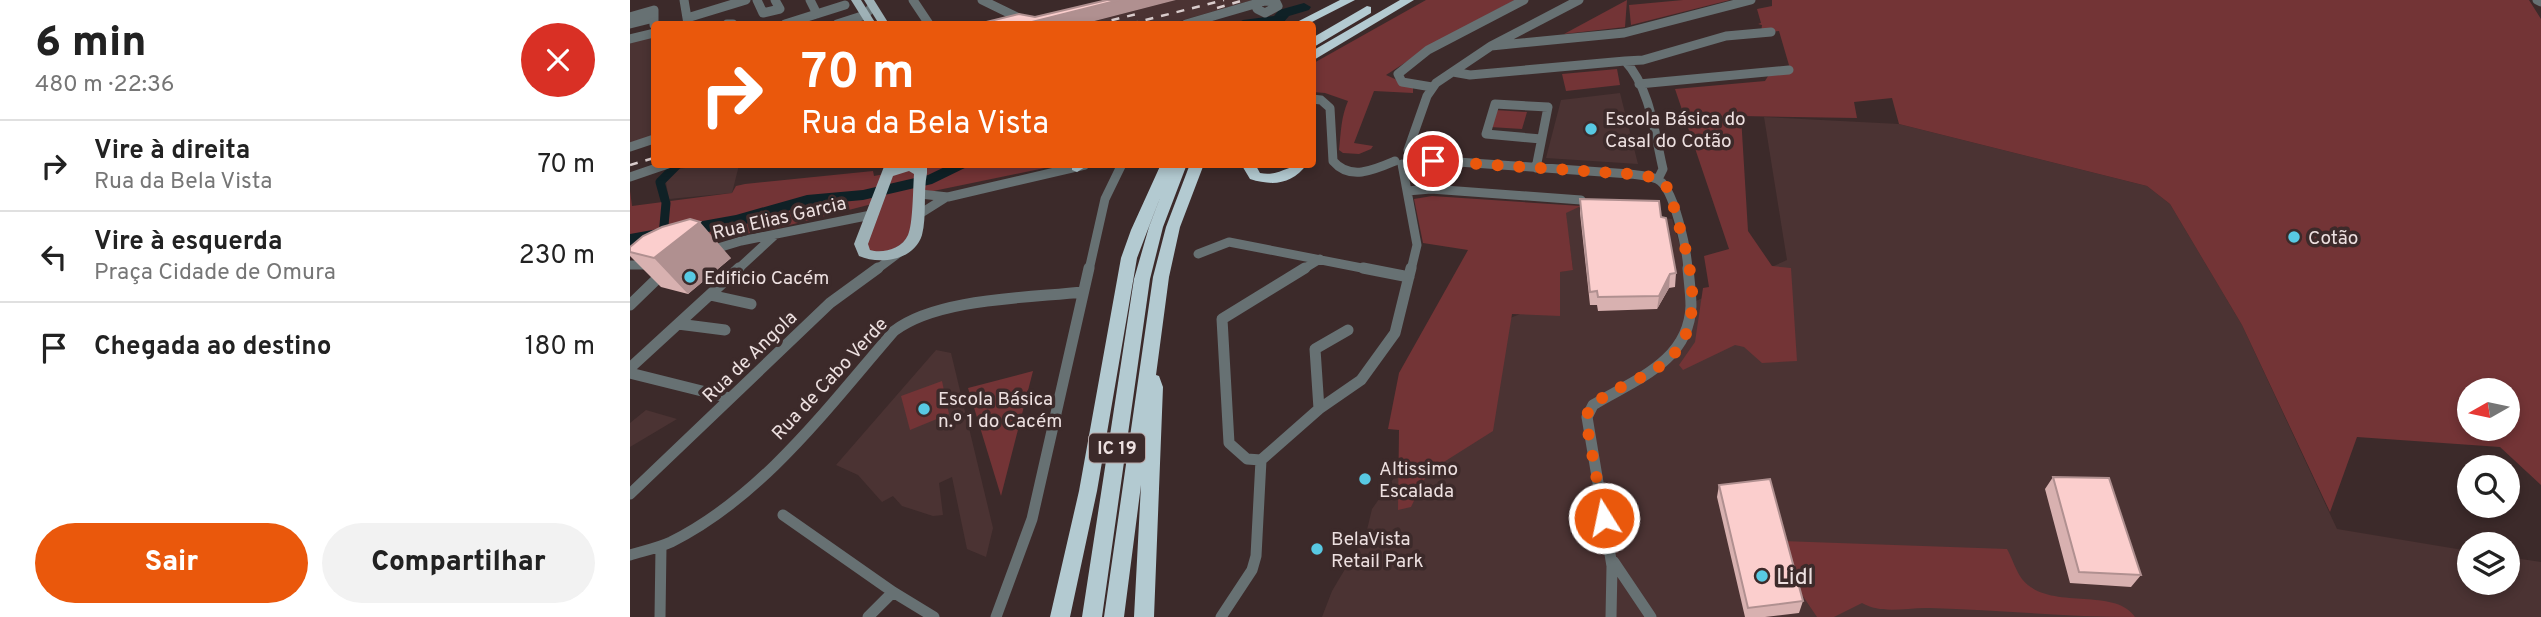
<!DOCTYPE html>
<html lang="pt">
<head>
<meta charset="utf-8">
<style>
  body { margin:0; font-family:Overpass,sans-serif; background:#f2f2f2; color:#222; height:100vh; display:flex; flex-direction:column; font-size:26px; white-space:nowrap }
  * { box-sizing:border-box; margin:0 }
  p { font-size:23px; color:#767676 }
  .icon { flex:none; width:38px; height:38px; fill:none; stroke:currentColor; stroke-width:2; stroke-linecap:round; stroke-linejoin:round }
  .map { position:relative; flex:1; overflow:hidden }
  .drawer { display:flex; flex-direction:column; background:#fff; width:630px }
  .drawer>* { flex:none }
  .banner { position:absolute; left:21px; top:21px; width:665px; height:147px; border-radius:7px; box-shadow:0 4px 10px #0003; background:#ea580c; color:#fff; overflow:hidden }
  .needle { width:46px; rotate:261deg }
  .fabs { position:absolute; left:1827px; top:378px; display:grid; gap:14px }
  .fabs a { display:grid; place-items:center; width:63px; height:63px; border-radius:50%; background:#fff; box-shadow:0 4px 10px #0003; font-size:35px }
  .pin { position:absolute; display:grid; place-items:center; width:60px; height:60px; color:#fff; margin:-30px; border:4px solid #fff; border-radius:50%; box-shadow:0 2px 7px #0007 }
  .me { position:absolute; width:77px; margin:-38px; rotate:350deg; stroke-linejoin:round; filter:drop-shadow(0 0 5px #0008) }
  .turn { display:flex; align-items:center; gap:24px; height:147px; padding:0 35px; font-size:32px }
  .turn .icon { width:91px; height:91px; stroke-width:2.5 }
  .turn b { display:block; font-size:49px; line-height:60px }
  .round { display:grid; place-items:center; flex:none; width:74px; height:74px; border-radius:37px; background:#f2f2f2 }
  .summary { display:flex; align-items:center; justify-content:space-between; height:119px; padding:0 35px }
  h1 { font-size:42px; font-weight:800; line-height:52px }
  .primary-button { display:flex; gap:14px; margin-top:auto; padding:14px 35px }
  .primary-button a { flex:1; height:80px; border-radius:42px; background:#ea580c; color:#fff; font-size:28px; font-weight:800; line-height:80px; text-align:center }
  .primary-button a+a { background:#f2f2f2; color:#222 }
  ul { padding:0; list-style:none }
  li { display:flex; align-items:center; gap:21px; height:91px; padding:0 35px; border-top:2px solid #e0e0e0 }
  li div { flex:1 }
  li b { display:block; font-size:26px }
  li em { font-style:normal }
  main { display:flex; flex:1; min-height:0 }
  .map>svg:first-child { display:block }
</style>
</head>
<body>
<main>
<section class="drawer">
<div class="summary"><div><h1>6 min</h1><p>480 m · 22:36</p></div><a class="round" style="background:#d93025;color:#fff"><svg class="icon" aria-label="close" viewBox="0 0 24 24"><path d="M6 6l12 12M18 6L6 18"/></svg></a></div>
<ul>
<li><svg class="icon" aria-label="right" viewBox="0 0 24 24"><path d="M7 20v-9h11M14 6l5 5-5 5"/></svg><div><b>Vire à direita</b><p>Rua da Bela Vista</p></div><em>70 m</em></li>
<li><svg class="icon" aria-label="left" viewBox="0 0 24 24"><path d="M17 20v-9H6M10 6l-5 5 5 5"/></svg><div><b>Vire à esquerda</b><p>Praça Cidade de Omura</p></div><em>230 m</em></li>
<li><svg class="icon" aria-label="arrive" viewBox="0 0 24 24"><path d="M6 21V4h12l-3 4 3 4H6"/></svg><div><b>Chegada ao destino</b></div><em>180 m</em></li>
</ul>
<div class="primary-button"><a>Sair</a><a>Compartilhar</a></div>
</section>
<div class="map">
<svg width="1911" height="617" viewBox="0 0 1911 617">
  <rect width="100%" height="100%" fill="#3c2a2a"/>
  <!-- built -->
  <path fill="#4b3333" d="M546 0H623L539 24H454Z
    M24 36V135L0 143V43Z
    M990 93 1008 164 916 158 931 100Z
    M1134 117 1269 124 1517 186 1540 204 1612 325 1707 529 1839 551V583H1878V557L1911 562V617H692L702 591 736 534 742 509 815 406 849 331 924 300 930 272 943 269 935 212 951 206 1042 219 1056 265 1057 305 1157 260Z
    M74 164 109 165 102 193 39 199 36 182 38 176 45 170Z
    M306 350 321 353 363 528 356 557 337 549 322 477 309 483 313 515 303 516 272 506 263 496 252 502 228 475 206 465Z
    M16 410 47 419 0 447V423Z"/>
  <!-- green -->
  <path fill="#733436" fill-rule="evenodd" d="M796 0H885L815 37 756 75 783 87V93L744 91 724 143 743 146 741 149 729 154 713 153 709 150C711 132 711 117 718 101L695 93 683 92 682 64Z
    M997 0 995 27 934 34Z
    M1053 0H1100L1001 25 999 5Z
    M1142 0H1899L1911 19V485L1870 447 1727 437 1700 512 1612 325 1540 204 1517 186 1269 124 1262 98 1224 102 1227 118 1111 116 1118 231 1142 266 1161 268 1167 361 1132 363 1114 347 1105 345 1053 370 1049 365 1065 342 1073 288 1079 287 1074 256 1099 249 1045 89 1135 81 1140 73 1161 72 1149 31 1131 33 1132 25 1128 24 1131 23 1127 9 1142 6ZM1839 390H1878V429H1839Z
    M987 69 990 85 936 91 932 74Z
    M865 110 897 112 892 129 860 127Z
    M302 165H429L284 195C282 219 287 238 263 249 253 253 246 254 236 248L250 202 144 229 0 253V191L2 206 102 193 106 186 115 184 243 171 244 176Z
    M802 196 951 206 936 213 943 270 930 272V316L882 314 863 431 798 472 781 507 768 510 769 430 758 429 769 373 838 250 793 243 784 199Z
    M403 371 371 496 338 388Z
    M312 381 319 414 280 430 271 396Z
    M1152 541 1377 549C1382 558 1386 571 1392 579 1418 612 1485 586 1505 617 1436 617 1369 610 1300 608 1277 607 1253 615 1232 603L1204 617H1187L1166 586Z"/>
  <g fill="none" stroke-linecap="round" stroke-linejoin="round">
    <!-- canal -->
    <path stroke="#0f2126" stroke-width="9" d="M35 200 30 182 48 164
      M33 236 36 203"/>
    <!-- river -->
    <path fill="#0f2126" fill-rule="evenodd" d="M674 3 681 7 679 10 659 16 653 23 606 24 613 20 644 16 649 10Z
      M321 164H343L302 184 233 200 177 205 106 227 0 246V234L106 215 177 195 233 190 298 175Z"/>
    <!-- minor-far1 -->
    <path stroke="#677173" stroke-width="9" d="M54 0 58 24
      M127 0 133 13 150 9 145 0
      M180 0 187 14
      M283 0 299 24
      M352 0 397 22
      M1907 0 1911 2
      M0 17 24 10V25
      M57 18 116 0
      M0 24 24 18
      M97 24H103
      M155 24 215 5
      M207 24 235 15 242 7
      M556 24 635 1 646 2 648 6 635 13 627 9 628 4
      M0 39 24 33
      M861 46 994 33 1121 0
      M995 61 1013 60 1096 36 1141 32
      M823 72 840 75 995 61C1020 87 1025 135 1033 169L1028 179
      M1009 84 1159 70
      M802 87 772 82 768 74 798 50 894 0
      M682 99 691 100 700 108 703 161C720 181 744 170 765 161
      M0 147 24 139
      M778 150 797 96 806 83 861 46 949 0
      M785 159 1000 174C1008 175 1019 176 1027 179 1044 186 1057 251 1058 270
      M772 164 787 245 781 270
      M906 168 918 107 865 104 856 134 911 139
      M0 177 38 164
      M777 191 801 189 951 200
      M290 194 318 197 455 165
      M288 215 315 198
      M78 251 111 241 241 215
      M568 254 599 242 742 270
      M0 265H24
      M107 270 146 234
      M246 270 270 252
      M459 270 475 199 492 164
      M672 270 690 259"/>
    <!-- minor -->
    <path stroke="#677173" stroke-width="11" d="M733 268 779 277
      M80 295 121 304
      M0 305 33 273
      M48 324 95 330
      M0 368 109 268
      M0 373 100 398
      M689 409 685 349 718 330
      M631 460 689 409 731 380 765 333 781 268
      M631 460 617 459 599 443 592 319 675 268
      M0 494 200 303 248 268
      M153 515 263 592 304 617
      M0 555C13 551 28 548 41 542 133 496 198 407 264 331 307 298 398 298 453 292
      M984 562 1021 617
      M30 617 31 547
      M238 617 263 592
      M366 617 402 519 459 268
      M591 617 622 570 626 556 631 460
      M981 617 982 566 957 417 963 405C1004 380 1059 362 1061 306 1061 294 1059 280 1058 268"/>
    <!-- major -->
    <path fill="#9eb1b6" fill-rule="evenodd" d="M221 0H231L246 24H236Z
      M234 0H244L259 24H249Z
      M255 164H297V173C293 193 297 216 292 235 284 261 249 265 229 256L224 244ZM279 171 284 174C283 188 283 225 278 235 272 249 252 254 240 250L238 244 263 176Z"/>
    <!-- highway -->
    <path fill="#b3cad1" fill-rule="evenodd" d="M710 0H725L678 24H663Z
      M770 0H784L682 61V51Z
      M737 6 741 7V13L682 48V38Z
      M442 164H460L447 172 442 170Z
      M531 164H557L533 227 520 279 472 617H452L504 279 519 227 531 195 507 258 467 491 440 617H420L449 491 491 258 501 230Z
      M560 164H574L550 227 539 277 526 375 529 376 533 387 524 617H504L511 485 494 617H474L523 277 536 227Z
      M611 164H625L630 173C649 177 659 164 677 164 662 185 642 186 620 179Z"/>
    <!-- rail -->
    <path stroke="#d9cccc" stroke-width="2.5" stroke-dasharray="8 8" stroke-linecap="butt" d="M587 8 614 0
      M466 24 511 13
      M500 24 594 0
      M0 165 24 158"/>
  </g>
  <!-- wall -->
  <path fill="#d8b1b0" d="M950 199 1031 217 1046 273 1045 287 1039 288 1027 309 968 311 967 305H960L950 213Z
    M0 247 101 258 58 294 31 287 0 256Z
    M1423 477 1511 575 1501 587 1440 583 1415 489Z
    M1089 485 1173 601 1169 613 1135 617H1115L1087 497Z"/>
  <!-- shaded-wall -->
  <path fill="#b09090" d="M489 0H546L453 24H394Z
    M70 222 101 258 58 294 24 258Z
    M1040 274 1039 288 1027 309 1029 296Z"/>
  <!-- building -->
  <path fill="#fbcecd" stroke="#b09090" stroke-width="2" d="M477 0H489L394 24H348L389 14 405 17Z
    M950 199 1029 201 1031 217 1036 218 1046 273 1040 274 1029 296 968 297 967 291 960 292Z
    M60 219 70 222 24 258 0 252V247L13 236 32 227Z
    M1423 477 1479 478 1511 575 1449 572Z
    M1140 479 1173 601 1118 608 1089 485Z"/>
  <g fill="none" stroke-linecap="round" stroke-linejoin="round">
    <!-- route -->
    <path stroke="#ea580c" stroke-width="12" stroke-dasharray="0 21.6" d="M803 161 1000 174C1011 176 1027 175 1035 185 1042 192 1043 206 1046 215 1058 256 1075 312 1047 350 1025 379 982 384 958 410L957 426 974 518"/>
  </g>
  <!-- markers -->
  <g fill="#58c9e3" stroke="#3c2a2a" stroke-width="2.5">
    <circle cx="961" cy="129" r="7"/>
    <circle cx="1664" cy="237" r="7"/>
    <circle cx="60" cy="277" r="7"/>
    <circle cx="294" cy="409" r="7"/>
    <circle cx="735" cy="479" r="7"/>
    <circle cx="687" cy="549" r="7"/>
    <circle cx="1132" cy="576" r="7"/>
  </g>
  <g text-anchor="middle" stroke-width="7" stroke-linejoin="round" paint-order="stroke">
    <!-- shield labels -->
    <rect fill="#3c2a2a" stroke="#b8a9a9" stroke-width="2" x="459" y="433.5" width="56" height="29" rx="5"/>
    <g font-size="18" font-weight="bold" fill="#ede0e0">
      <text x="487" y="454">IC 19</text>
    </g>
    <!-- poi labels -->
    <g font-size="19" fill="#ede0e0" stroke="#3c2a2a" text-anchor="start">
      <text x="975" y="125">Escola Básica do<tspan x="975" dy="22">Casal do Cotão</tspan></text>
      <text x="1678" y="244">Cotão</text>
      <text x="74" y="284">Edificio Cacém</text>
      <text x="308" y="405">Escola Básica<tspan x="308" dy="22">n.º 1 do Cacém</tspan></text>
      <text x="749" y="475">Altissimo<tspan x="749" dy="22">Escalada</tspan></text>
      <text x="701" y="545">BelaVista<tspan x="701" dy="22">Retail Park</tspan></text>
    </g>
    <!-- street labels -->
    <g font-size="19" fill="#ede0e0" stroke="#3c2a2a">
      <text transform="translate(149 217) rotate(-13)" y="7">Rua Elias Garcia</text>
      <text transform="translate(119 356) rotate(-44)" y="7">Rua de Angola</text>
      <text transform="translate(199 378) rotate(-47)" y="7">Rua de Cabo Verde</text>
    </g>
    <!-- near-poi labels -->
    <g font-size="23" fill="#ede0e0" stroke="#3c2a2a" text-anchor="start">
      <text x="1146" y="584">Lidl</text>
    </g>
  </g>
</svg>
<div class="fabs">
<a><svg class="needle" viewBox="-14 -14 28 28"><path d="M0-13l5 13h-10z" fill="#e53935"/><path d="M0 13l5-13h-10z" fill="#767676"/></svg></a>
<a><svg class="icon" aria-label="search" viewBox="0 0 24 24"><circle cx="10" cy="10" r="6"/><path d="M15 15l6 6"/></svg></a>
<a><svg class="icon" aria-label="layers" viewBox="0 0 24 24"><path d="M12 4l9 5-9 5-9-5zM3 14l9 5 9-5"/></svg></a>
</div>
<div class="pin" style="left:803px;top:161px;background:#d93025"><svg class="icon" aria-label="arrive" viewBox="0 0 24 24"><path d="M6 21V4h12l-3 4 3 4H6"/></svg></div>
<svg class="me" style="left:974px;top:518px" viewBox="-20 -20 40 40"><circle r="17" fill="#ea580c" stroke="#fff" stroke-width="3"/><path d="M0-11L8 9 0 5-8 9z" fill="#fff"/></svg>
<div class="banner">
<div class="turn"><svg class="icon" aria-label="right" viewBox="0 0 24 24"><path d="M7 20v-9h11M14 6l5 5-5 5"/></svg><div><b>70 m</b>Rua da Bela Vista</div></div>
</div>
</div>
</main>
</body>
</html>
